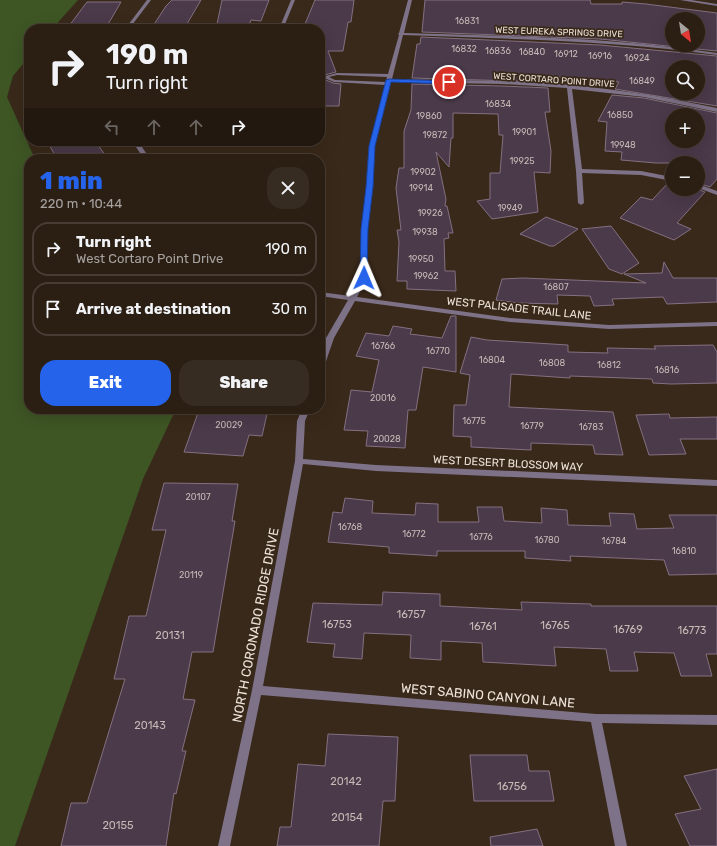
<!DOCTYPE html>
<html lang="en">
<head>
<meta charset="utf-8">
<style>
  body { margin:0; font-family:Rubik,sans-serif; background:#372c22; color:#f1f3f6; height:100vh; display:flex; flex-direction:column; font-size:15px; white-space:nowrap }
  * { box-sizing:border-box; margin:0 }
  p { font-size:13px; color:#a6a2a0 }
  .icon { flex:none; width:22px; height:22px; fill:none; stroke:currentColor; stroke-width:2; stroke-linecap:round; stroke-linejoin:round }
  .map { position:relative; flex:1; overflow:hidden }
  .panel { position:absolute; left:24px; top:154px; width:301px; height:260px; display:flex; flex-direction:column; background:#2b1f14; border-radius:16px; box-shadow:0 4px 16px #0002,0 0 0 1px #473d34 }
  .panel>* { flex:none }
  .guide { position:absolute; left:24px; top:24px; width:301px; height:122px; border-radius:16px; box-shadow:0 4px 16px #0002,0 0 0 1px #473d34; background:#2b1f14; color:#f1f3f6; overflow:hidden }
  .needle { width:26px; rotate:150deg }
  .tools { position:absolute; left:665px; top:12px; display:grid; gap:8px }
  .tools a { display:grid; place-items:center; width:40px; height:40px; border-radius:50%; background:#2b1f14; box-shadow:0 4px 16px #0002,0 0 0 1px #473d34; font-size:20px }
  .pin { position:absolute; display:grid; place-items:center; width:34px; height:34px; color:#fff; margin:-17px; border:2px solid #fff; border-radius:50%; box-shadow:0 1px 4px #0007 }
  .me { position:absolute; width:44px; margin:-22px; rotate:1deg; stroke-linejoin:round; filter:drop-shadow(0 0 3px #0008) }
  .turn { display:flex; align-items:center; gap:14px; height:84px; padding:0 16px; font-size:18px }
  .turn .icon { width:52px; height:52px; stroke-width:2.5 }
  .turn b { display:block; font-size:28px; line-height:34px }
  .lanes { display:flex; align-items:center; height:38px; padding:0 16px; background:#0003; justify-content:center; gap:20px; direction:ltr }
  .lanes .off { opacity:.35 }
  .round { display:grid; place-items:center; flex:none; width:42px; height:42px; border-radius:16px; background:#372c22 }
  .summary { display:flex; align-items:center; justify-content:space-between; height:68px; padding:0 16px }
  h1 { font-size:24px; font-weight:800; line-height:30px; color:#2563eb }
  .primary-button { display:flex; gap:8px; margin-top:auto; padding:8px 16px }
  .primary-button a { flex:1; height:46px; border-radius:16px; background:#2563eb; color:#fff; font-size:16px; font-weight:800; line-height:46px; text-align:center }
  .primary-button a+a { background:#372c22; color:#f1f3f6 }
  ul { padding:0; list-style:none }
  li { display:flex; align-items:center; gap:12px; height:54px; margin:0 8px 6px; padding:0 8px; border:2px solid #473d34; border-radius:16px }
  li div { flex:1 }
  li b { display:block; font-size:15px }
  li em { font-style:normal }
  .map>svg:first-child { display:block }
</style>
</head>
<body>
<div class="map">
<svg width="717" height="846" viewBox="0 0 717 846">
  <rect width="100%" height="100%" fill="#39291a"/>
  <!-- green -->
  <path fill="#3e5524" d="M0 0H78L52 29H29V57L13 76 7 97 35 159H29V409H176L143 479 15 846H0Z"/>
  <!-- building -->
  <path fill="#4b3a4a" stroke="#837082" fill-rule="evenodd" d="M172 0H201L184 29H151L166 6Z
    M222 0H269L261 21 251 20 249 25H244V29H216Z
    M315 0H354L351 22H348L343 51H328L336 72 321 76V78L333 83 341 84 339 106H320V29H303Z
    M425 0H590L591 4H622V2L646 4 717 13V51L600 39 422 32ZM672 19H698V45H672Z
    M87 2H121L107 26H69Z
    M421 37 600 45 717 56V106L615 89 619 82 548 76V82L412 78 417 44H420ZM672 67H698V93H672Z
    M412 84 502 86 548 88 550 112H545L551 151 550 173 534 172 538 212 492 219 477 201 490 199V173H500L503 135H499L498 114 453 113V138H451L449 167 436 152 446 199 445 206H447L453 233H448L449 238 444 239 445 271H455L456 291 407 289V281H397L399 242 397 230H401L396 188 399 168H404V131L411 110Z
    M612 95 644 98 717 113V179L710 187 698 183V163H656L621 160 622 152 605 151 607 122 598 121ZM672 115H698V141H672Z
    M47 141H95L108 159H57Z
    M669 182H672V189H697L705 192 677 223 691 229 674 240 620 218 641 197 652 200Z
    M546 217 578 229 554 246H550L520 234Z
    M611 226 639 263 622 274 609 269 582 229Z
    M664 262 673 278H717V302L667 304 663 297 612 299 614 305 594 306 590 296 557 295 558 304 518 303 496 300 502 279 523 278 646 283 624 274 662 273Z
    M451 316H456V372L423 367 416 410H408L405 448 366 446 368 431 344 430 351 390 372 392 379 360 356 356 366 333 389 336 393 326 412 329 410 334 442 338Z
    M471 337 487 340 568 345V352L608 353 607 348 656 349 654 346 713 345 717 352V383L671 384 653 383 652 379 570 376V378L511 374 509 407 613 412 623 455 595 454 593 445 531 443V450L471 447V437L453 436 454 405H466L470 375 460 373Z
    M199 410 267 414 262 436 249 435 243 456 184 452Z
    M669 414 670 418 717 417V439H680L686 454 649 455 636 415Z
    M164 483 238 484 232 521H235L213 652H192L183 699 195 700 182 751H186L176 794 174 793 166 846H61L71 803H87L125 679H114L129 616H146L166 530H152Z
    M345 498 373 501 372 513 415 515 416 503 438 504V522H479L477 507H502L504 521 542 523 541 508 567 510 568 525 611 526 609 513 634 514 637 529 674 528 669 515H717V574L669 575 664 560 570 556 571 561 525 558V551H437V556L389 553V547L328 542 333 512 342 513Z
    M383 592 440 594V606L522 610 521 602 591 604V606H717V654H706L712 676H681L674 653 634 652 638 671H610L606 649 554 647 556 666 483 662 482 643 441 641V660L410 658 411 635 364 633 362 659 333 657 335 644 307 642 313 603 382 605Z
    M328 734 398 737 395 801H383L379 846H277L280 827H291L298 764 325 766Z
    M470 755H527L529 771H549L554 801H474Z
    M717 769V846H690L675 814 701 809 684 776Z
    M537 829 543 846H491L490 837Z"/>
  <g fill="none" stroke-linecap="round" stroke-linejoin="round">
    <!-- street -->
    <path fill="#7e7288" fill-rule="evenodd" d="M147 0H151L129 29H125Z
      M291 0H295L283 29H279Z
      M408 0H412L404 33C509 36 613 37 717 53V55C613 40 508 39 403 35L392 79C443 80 495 80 546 83 604 87 661 96 717 108V112L644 97 572 89 582 169 641 171 672 177V181L641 175 582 173 584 203 581 205 578 203 576 171 567 88 502 84 391 82 375 146 373 187 367 229V278L357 297 510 318 609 325 717 322V326L609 329 510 322 355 301 334 338 324 367 320 369V356L326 338 348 300 320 296V292L350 296 361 278V229L367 187 369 146 385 85 334 82 322 77 337 73 388 74 399 35 398 34 399 33ZM337 75 387 77 386 82 335 80 329 77Z
      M680 0H691L717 4V6Z
      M132 141H138L150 159H144Z
      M698 184 717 191V195L698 188Z
      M302 409H310L305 421 303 459 376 465 717 480V486L376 471 303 464 263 686 596 714 717 715V725L602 723 627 846H615L591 722 261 695 230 846H218L252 690 295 461 297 421Z"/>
  </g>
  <!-- route -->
  <path fill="#2563eb" stroke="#184099" d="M389 79 449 81 452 82 449 84 391 82 375 146 373 187 368 229 367 278 364 281 360 278 361 229 366 187 369 146 386 80Z"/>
  <g text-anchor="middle" stroke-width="3.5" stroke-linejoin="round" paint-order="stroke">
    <!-- number labels -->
    <g font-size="9" fill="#c5b9b5">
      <text x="467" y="24">16831</text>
      <text x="464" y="52">16832</text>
      <text x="498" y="54">16836</text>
      <text x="532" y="55">16840</text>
      <text x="566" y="57">16912</text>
      <text x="600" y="59">16916</text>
      <text x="637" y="61">16924</text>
      <text x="642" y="84">16849</text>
      <text x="498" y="107">16834</text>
      <text x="620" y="118">16850</text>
      <text x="429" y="119">19860</text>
      <text x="524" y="135">19901</text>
      <text x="435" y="138">19872</text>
      <text x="623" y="148">19948</text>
      <text x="522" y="164">19925</text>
      <text x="423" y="175">19902</text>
      <text x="421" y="191">19914</text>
      <text x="510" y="211">19949</text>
      <text x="430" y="216">19926</text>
      <text x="425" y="235">19938</text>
      <text x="421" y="262">19950</text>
      <text x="426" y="279">19962</text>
      <text x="556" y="290">16807</text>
      <text x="383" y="349">16766</text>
      <text x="438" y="354">16770</text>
      <text x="492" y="363">16804</text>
      <text x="552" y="366">16808</text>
      <text x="609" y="368">16812</text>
      <text x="667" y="373">16816</text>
      <text x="383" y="401">20016</text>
      <text x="474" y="424">16775</text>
      <text x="229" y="428">20029</text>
      <text x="532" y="429">16779</text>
      <text x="591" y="430">16783</text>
      <text x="387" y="442">20028</text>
      <text x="198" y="500">20107</text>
      <text x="350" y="530">16768</text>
      <text x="414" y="537">16772</text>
      <text x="481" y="540">16776</text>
      <text x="547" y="543">16780</text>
      <text x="614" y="544">16784</text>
      <text x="684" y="554">16810</text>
      <text x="191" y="578">20119</text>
    </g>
    <!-- far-street labels -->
    <g font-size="9" fill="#eee3d9" stroke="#39291a">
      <text transform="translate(559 32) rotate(2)" y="3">WEST EUREKA SPRINGS DRIVE</text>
      <text transform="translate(554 80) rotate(4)" y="3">WEST CORTARO POINT DRIVE</text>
    </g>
    <!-- street labels -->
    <g font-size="11" fill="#eee3d9" stroke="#39291a">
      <text transform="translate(519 308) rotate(6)" y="4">WEST PALISADE TRAIL LANE</text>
      <text transform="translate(508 463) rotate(3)" y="4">WEST DESERT BLOSSOM WAY</text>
    </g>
    <!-- near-number labels -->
    <g font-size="11" fill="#c5b9b5">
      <text x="411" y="618">16757</text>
      <text x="337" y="628">16753</text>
      <text x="555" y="629">16765</text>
      <text x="483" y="630">16761</text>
      <text x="628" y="633">16769</text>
      <text x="692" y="634">16773</text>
      <text x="170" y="639">20131</text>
      <text x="150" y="729">20143</text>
      <text x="346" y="785">20142</text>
      <text x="512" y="790">16756</text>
      <text x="347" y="821">20154</text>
      <text x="118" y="829">20155</text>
    </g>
    <!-- near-street labels -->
    <g font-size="13" fill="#eee3d9" stroke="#39291a">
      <text transform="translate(255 625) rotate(-79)" y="5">NORTH CORONADO RIDGE DRIVE</text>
      <text transform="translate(488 695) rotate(5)" y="5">WEST SABINO CANYON LANE</text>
    </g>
  </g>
</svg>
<div class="tools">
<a><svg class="needle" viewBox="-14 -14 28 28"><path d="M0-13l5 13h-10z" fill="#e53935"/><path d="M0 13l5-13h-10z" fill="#a6a2a0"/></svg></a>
<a><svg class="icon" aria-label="search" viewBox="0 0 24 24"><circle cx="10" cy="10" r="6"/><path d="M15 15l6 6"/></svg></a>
<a>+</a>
<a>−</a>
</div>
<div class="pin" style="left:449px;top:82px;background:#d93025"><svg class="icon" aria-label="arrive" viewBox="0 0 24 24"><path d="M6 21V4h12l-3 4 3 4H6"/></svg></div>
<svg class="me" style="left:364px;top:278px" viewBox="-20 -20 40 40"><path d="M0-17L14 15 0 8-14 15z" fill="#2563eb" stroke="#fff" stroke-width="4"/></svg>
<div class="guide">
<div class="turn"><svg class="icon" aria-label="right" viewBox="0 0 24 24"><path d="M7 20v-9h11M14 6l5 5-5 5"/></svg><div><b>190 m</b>Turn right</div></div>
<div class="lanes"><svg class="icon off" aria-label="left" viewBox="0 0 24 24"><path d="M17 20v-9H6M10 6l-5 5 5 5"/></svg><svg class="icon off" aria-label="ahead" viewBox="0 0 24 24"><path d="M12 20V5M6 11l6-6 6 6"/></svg><svg class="icon off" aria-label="ahead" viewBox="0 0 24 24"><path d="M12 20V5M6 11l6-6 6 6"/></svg><svg class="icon" aria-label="right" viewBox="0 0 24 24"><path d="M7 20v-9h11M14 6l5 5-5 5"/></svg></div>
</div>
<section class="panel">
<div class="summary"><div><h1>1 min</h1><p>220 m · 10:44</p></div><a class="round"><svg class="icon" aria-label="close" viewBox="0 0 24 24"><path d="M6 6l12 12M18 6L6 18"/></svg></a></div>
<ul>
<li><svg class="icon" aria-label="right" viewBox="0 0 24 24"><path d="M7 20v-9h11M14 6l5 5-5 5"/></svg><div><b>Turn right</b><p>West Cortaro Point Drive</p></div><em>190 m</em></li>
<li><svg class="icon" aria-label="arrive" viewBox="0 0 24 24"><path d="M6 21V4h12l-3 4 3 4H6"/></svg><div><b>Arrive at destination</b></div><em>30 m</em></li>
</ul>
<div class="primary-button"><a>Exit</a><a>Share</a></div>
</section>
</div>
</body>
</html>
